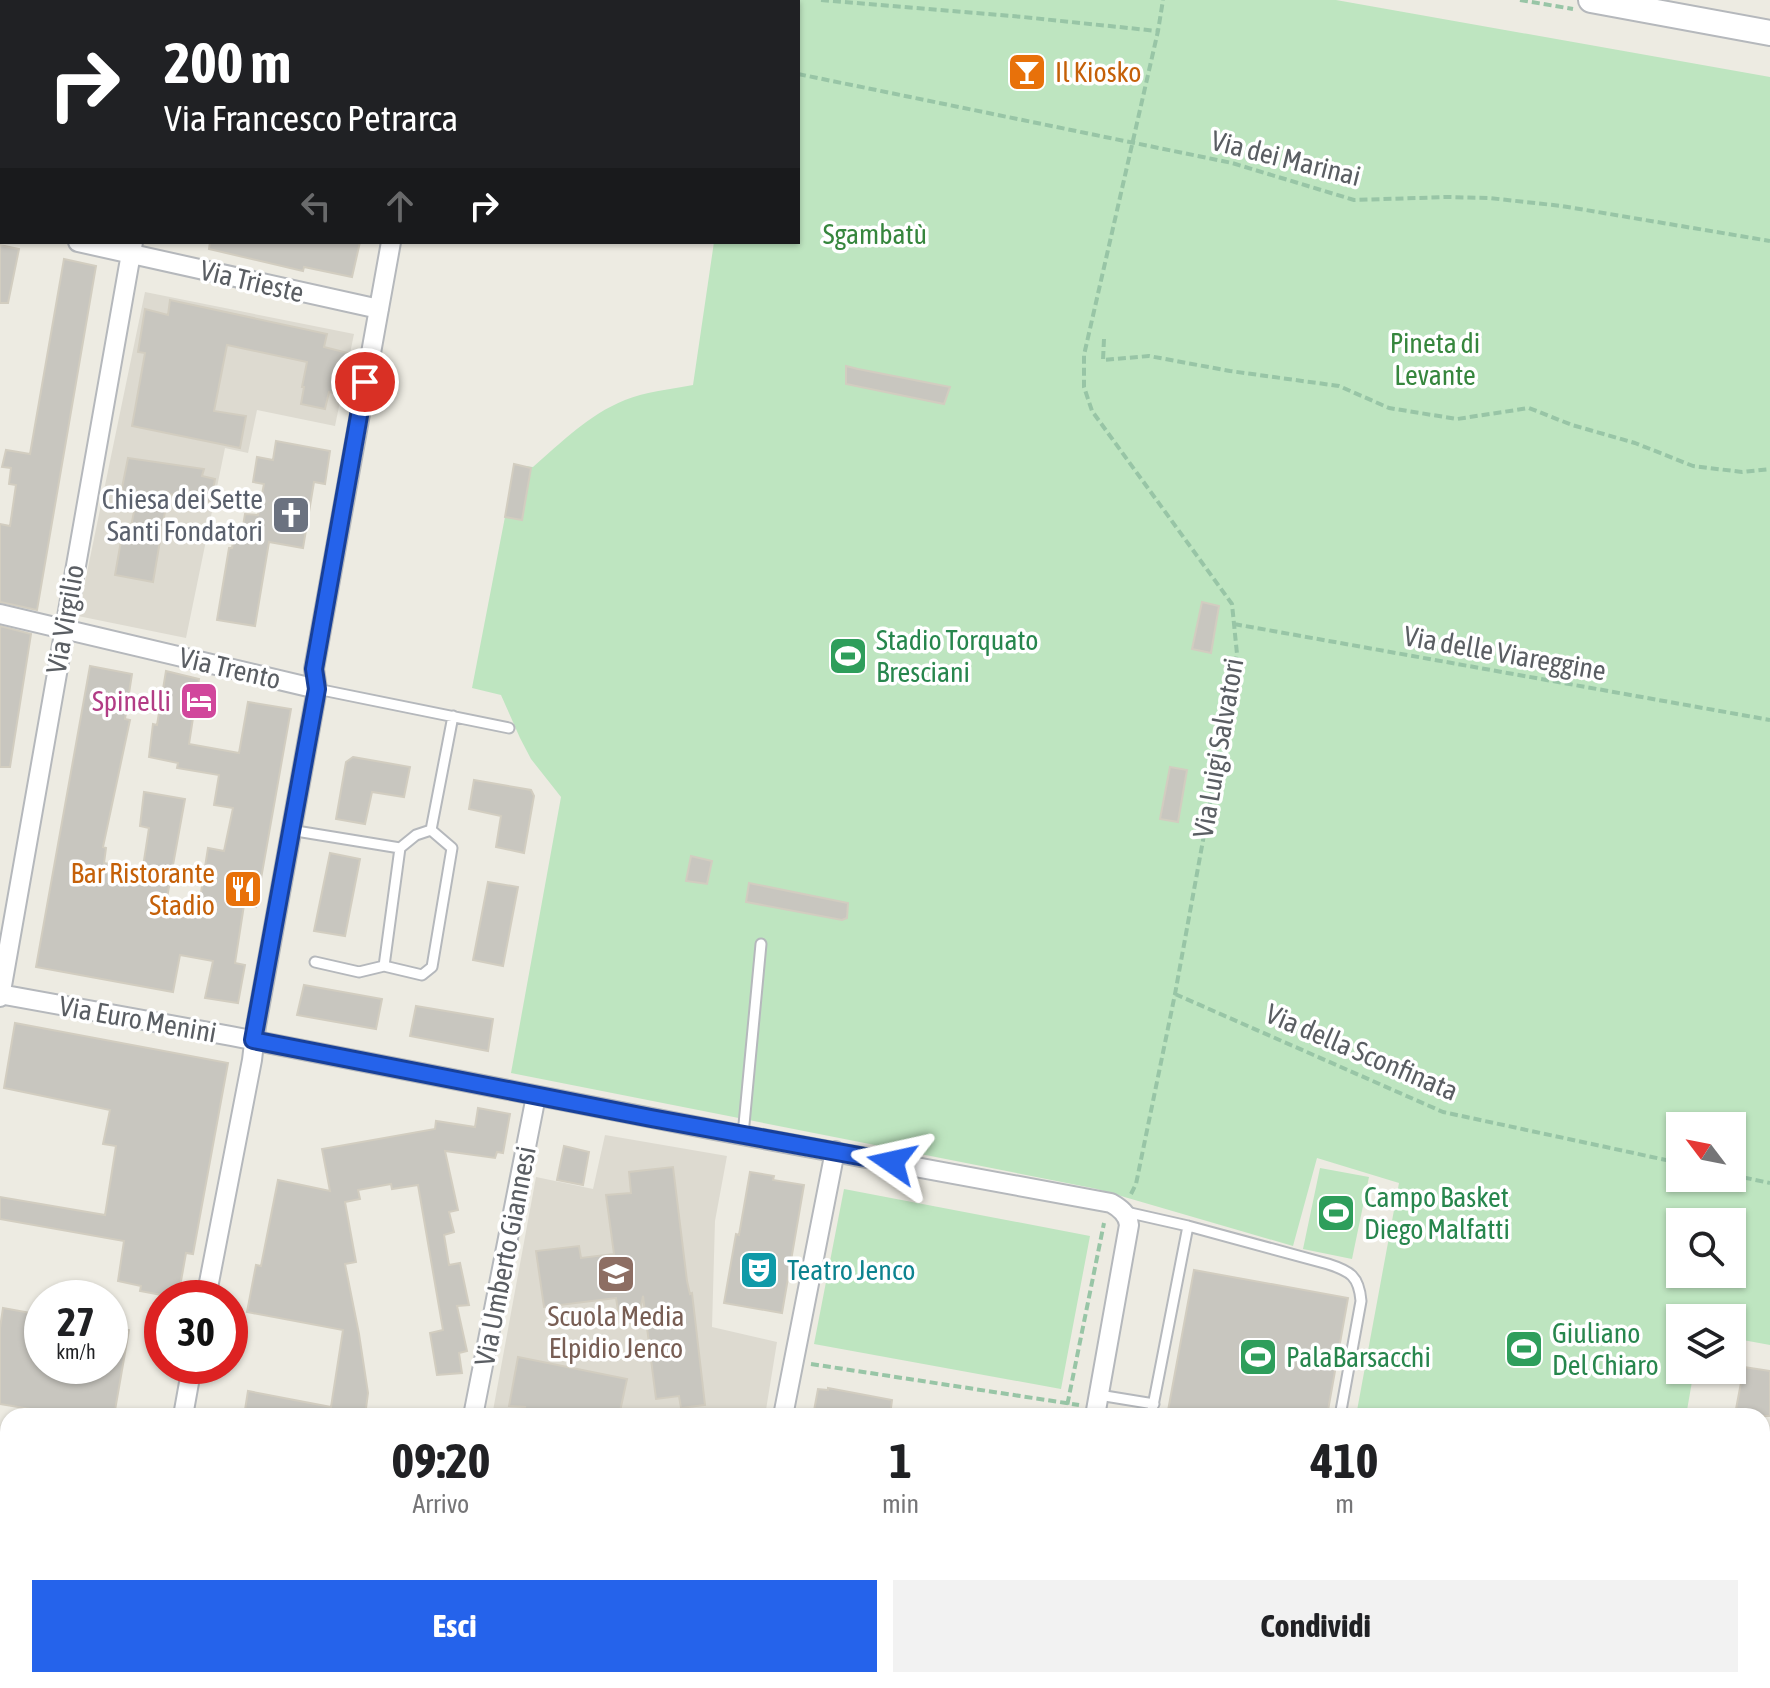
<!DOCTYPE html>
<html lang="it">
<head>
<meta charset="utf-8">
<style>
  body { margin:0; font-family:"Asap Condensed",sans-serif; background:#f2f2f2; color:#202124; height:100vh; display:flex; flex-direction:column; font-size:30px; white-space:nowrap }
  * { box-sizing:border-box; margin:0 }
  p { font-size:26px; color:#757577 }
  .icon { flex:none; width:44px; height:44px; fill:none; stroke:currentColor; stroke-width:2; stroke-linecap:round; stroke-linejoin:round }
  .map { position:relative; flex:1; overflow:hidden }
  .drawer { position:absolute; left:0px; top:1408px; width:1770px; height:280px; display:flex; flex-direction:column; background:#fff; border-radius:24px 24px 0 0; box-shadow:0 2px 6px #0004 }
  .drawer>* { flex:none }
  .guide { position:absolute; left:0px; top:0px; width:800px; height:244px; box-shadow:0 2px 6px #0004; background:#202124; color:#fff; overflow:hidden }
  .needle { width:52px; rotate:302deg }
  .buttons { position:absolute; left:1666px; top:1112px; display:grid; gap:16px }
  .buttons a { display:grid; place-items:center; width:80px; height:80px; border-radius:0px; background:#fff; box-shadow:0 2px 6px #0004; font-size:40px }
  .speed { position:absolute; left:24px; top:1280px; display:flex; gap:16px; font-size:40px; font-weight:700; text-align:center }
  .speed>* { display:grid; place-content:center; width:104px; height:104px; border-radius:50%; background:#fff; box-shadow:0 2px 6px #0004; line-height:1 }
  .speed small { font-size:20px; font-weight:400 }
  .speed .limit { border:12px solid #d22; background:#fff; color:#111 }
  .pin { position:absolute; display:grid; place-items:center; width:68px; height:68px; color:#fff; margin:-34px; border:4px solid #fff; border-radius:50%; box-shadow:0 2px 8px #0007 }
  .me { position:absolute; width:88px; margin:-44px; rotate:281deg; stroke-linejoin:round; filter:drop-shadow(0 0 6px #0008) }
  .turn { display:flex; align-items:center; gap:28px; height:168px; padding:0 32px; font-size:36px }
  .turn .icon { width:104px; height:104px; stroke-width:2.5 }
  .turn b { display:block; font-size:56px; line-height:68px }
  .lanes { display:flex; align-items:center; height:76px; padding:0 32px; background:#0003; justify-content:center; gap:40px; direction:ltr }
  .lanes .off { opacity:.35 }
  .eta { display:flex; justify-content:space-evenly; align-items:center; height:136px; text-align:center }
  .eta b { font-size:48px; font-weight:700; line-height:56px }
  .primary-button { display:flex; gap:16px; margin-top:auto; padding:16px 32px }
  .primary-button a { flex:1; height:92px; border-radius:0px; background:#2563eb; color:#fff; font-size:32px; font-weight:700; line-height:92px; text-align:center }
  .primary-button a+a { background:#f2f2f2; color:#202124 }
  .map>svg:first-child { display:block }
</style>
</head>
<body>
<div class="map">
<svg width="1770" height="1688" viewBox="0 0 1770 1688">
  <rect width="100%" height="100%" fill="#edebe2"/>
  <!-- education -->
  <path fill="#dddad0" d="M145 292 354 334 335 426 257 410 248 453 225 448 186 638 78 616Z
    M605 1135 727 1156 715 1221 712 1327 777 1342 765 1416H492L536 1177 593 1189Z
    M442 1680H718L716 1688H441Z"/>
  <!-- green -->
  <path fill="#bee5c0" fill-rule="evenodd" d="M352 0H1336L1770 77V1345L1732 1338V1318H1680V1370H1694L1686 1416H1356L1399 1183 1317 1158 1293 1246 1097 1189 511 1073 561 797 531 759 520 738 501 695 472 688 515 465 533 467C562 442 588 415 625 400 645 392 671 389 693 385L714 242H798V2H363ZM1680 1126H1732V1178H1680ZM1680 1222H1732V1274H1680Z
    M1320 1168 1369 1177 1352 1259 1303 1249Z
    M844 1189 1090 1236 1061 1389 814 1344Z
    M1066 1680H1219L1223 1688H1065Z"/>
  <!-- building -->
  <path fill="#c8c6bf" stroke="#d2cdc0" stroke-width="2" d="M210 242H360L352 277 304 267 303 271 209 249Z
    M0 245 19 249 8 303H0Z
    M64 259 96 266 37 610 0 602V524L10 526 16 485 9 484 11 468 2 467 6 450 30 454Z
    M170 300 327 334 324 347 348 353 340 394 329 392 325 409 301 404 304 387H302L307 362 227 345 214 411 246 416 240 448 132 426 145 353 138 352 145 309 168 315Z
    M846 366 858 369 950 387 944 404 846 384Z
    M276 441 330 451 325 484 314 482 303 548 269 542 255 626 217 620 229 548H232L234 536 241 538 245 514 258 515 264 484 253 482 257 457 273 460Z
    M128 458 204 469 202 476 215 479 211 502 168 494 153 582 115 575 121 541 128 542 137 496 121 493Z
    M514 464 531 468 522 520 505 517Z
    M1202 602 1219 606 1211 653 1192 649Z
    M0 626 31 634 10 767H0Z
    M90 666 132 674 125 719 130 720 103 847 106 848 104 863 109 864 107 873 141 880 149 828 140 826 144 792 185 799 167 898 199 905 208 848 224 851 233 808 214 805 219 775 177 768 178 763 149 757 153 724 157 725 166 671 199 679 189 744 239 753 248 702 291 709 256 907 244 905 235 963 245 965 238 1003 205 998 213 961 180 955 173 992 36 967Z
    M353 757 410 767 404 797 372 792 365 824 336 819 346 762Z
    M1170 767 1187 770 1178 822 1160 819Z
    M474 780 531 790 534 796 524 853 496 847 501 816 469 809Z
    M330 853 360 859 345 936 314 931Z
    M691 856 712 861 707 884 686 881Z
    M488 882 518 887 503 966 473 960Z
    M749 883 848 903 847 918 842 920 746 902Z
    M304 985 382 999 376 1029 297 1015Z
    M416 1006 493 1019 488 1051 410 1036Z
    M15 1023 228 1063 193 1254 186 1253 178 1298 140 1291 141 1286 118 1281 124 1241 0 1219V1197L105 1215 116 1146 103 1144 110 1110 4 1088Z
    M478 1108 510 1114 503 1153 497 1152 495 1158 445 1151 458 1210 449 1212 454 1232 444 1235 449 1265 460 1263 469 1305 457 1306 467 1351 459 1353 462 1373 437 1375 430 1333 443 1330 418 1185 392 1189 391 1184 358 1190 360 1199 345 1202 356 1262 345 1264 359 1334 368 1393 365 1416H244L248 1391 331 1407 343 1330 247 1312 256 1265 261 1266 278 1180 330 1191 322 1149 435 1129 436 1121 475 1127Z
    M564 1146 589 1152 583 1185 557 1180Z
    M673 1167 687 1281 690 1294 692 1293 705 1405 681 1408 679 1396 656 1399 643 1296 638 1320 620 1322 616 1298 544 1307 536 1251 579 1246 581 1258 614 1254 606 1195 631 1193 629 1172Z
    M750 1172 774 1176 773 1180 804 1185 782 1313 724 1303 736 1234 739 1235Z
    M1194 1270 1348 1298 1327 1416H1167Z
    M3 1308 42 1315V1366H110V1327L129 1330 114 1416H72L0 1404V1328Z
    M518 1357 627 1379 619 1416H522L525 1407 509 1406Z
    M1744 1367 1770 1371V1416H1744L1745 1411 1736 1409Z
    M828 1388 892 1400 890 1416H813L818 1389 828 1390Z"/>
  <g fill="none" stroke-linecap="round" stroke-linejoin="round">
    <defs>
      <path id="service" d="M317 689 509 728
        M290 830 400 848 384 966 422 975 432 967 452 848 431 830 416 835 400 848
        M431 830 453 716
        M315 962 359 972 384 966
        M743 1135 761 944
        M1126 1212 1188 1226 1328 1264C1350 1271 1359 1276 1361 1301L1340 1416
        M1099 1395 1154 1404
        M1151 1416 1188 1226
        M1762 1667 1770 1668"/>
      <path id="minor" d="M178 2 179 0
        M434 2V0
        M0 225H2
        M78 242 379 309
        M0 614 317 689
        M0 994 231 1036 709 1129 1111 1203C1120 1208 1128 1214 1129 1225L1095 1416
        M0 997 133 242
        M206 1298 252 1060 256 1026 317 689 314 669 391 242
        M183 1416 192 1366
        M473 1416 536 1096
        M783 1416 835 1151
        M131 1688 133 1680
        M419 1688 421 1680
        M734 1688 736 1680
        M879 1688 881 1680
        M1044 1688 1045 1680"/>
      <path id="tertiary" d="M1591 0 1770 33"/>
    </defs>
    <!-- service casing -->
    <use href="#service" stroke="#b5b8bc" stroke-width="13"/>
    <!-- minor casing -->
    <use href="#minor" stroke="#b5b8bc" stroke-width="22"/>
    <!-- tertiary casing -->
    <use href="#tertiary" stroke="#b5b8bc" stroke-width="28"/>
    <!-- path -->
    <path stroke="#98c5a6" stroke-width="4" stroke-dasharray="8 4" stroke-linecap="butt" d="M570 0 578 2
      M821 0 1023 17 1157 31
      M1520 0 1573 9
      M693 2 696 0
      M798 74 1232 163 1354 200 1447 197 1489 198 1562 206 1770 241
      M1104 339 1103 360 1149 356 1230 371 1339 386 1389 408 1457 419 1529 408 1572 425 1635 443 1693 466 1742 472 1770 469
      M1234 624 1770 720
      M1175 994 1443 1112 1680 1163
      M1732 1175 1770 1183
      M1131 1194 1136 1184 1175 994 1237 654 1232 604 1092 411 1084 387V355L1158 31 1163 0
      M811 1364 1079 1405
      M1065 1416 1104 1223
      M1251 1680 1256 1688"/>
    <!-- service -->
    <use href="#service" stroke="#fff" stroke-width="9"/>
    <!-- minor -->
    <use href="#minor" stroke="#fff" stroke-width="18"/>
    <!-- tertiary -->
    <use href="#tertiary" stroke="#fff" stroke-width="24"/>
  </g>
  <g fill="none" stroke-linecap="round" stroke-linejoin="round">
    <defs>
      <path id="route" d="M365 382 314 669 317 689 253 1040 651 1118 892 1162"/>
    </defs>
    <!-- route casing -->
    <use href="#route" stroke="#184099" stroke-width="20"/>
    <!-- route -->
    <use href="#route" stroke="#2563eb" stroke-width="14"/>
  </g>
  <!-- icons -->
  <defs>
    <symbol id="bar-square" viewBox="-11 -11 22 22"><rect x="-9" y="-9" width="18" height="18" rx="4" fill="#e8710a" stroke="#fff"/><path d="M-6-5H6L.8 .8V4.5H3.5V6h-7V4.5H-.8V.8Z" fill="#fff"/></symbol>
    <symbol id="church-square" viewBox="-11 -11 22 22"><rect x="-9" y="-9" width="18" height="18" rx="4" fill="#6b7280" stroke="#fff"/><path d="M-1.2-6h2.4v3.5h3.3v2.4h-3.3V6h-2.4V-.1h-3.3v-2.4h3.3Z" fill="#fff"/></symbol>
    <symbol id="stadium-square" viewBox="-11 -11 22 22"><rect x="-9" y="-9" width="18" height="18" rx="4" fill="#2e9e5b" stroke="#fff"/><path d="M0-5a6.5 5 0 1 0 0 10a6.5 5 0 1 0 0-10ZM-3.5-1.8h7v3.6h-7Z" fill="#fff"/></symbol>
    <symbol id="hotel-square" viewBox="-11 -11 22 22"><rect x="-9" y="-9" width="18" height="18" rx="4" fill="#d1479c" stroke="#fff"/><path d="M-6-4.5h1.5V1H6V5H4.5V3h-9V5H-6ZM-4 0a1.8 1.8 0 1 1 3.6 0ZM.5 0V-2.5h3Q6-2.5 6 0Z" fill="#fff"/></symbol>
    <symbol id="restaurant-square" viewBox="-11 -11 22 22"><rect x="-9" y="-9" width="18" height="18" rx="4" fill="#e8710a" stroke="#fff"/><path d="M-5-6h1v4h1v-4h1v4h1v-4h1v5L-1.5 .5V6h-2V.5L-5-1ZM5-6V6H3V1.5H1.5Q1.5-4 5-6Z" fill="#fff"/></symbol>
    <symbol id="theatre-square" viewBox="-11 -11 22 22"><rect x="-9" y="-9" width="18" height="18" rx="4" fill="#0f9aa8" stroke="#fff"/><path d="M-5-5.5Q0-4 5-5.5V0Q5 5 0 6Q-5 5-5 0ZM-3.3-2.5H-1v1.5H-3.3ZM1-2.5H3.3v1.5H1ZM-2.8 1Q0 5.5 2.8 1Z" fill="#fff"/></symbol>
    <symbol id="school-square" viewBox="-11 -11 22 22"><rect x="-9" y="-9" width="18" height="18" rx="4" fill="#8d6e63" stroke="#fff"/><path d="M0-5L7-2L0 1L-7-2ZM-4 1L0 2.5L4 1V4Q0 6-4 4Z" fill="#fff"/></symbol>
  </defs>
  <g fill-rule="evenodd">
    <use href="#bar-square" x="1005" y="50" width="44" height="44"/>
    <use href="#church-square" x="269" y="493" width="44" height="44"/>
    <use href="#stadium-square" x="826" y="634" width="44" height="44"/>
    <use href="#hotel-square" x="177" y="679" width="44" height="44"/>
    <use href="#restaurant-square" x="221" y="867" width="44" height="44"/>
    <use href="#stadium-square" x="1314" y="1191" width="44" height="44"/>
    <use href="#theatre-square" x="737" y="1248" width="44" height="44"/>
    <use href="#school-square" x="594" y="1252" width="44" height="44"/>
    <use href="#stadium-square" x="1502" y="1327" width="44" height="44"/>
    <use href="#stadium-square" x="1236" y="1335" width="44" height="44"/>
  </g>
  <g text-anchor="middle" stroke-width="7" stroke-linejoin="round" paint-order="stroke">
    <!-- food labels -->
    <g font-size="28" fill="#c56008" stroke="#fff" text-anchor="start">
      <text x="1055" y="82">Il Kiosko</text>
      <text x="215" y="883" text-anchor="end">Bar Ristorante<tspan x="215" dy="32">Stadio</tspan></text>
    </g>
    <!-- street labels -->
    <g font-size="28" fill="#5a5e63" stroke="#fff">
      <text transform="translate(1286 158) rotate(14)" y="10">Via dei Marinai</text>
      <text transform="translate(252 281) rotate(13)" y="10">Via Trieste</text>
      <text transform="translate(65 619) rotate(-80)" y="10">Via Virgilio</text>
      <text transform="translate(1505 653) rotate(10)" y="10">Via delle Viareggine</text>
      <text transform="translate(230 668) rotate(13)" y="10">Via Trento</text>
      <text transform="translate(1218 748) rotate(-80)" y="10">Via Luigi Salvatori</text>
      <text transform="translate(138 1019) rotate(10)" y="10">Via Euro Menini</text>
      <text transform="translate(1362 1052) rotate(23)" y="10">Via della Sconfinata</text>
      <text transform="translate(505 1256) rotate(-79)" y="10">Via Umberto Giannesi</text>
    </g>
    <!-- park labels -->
    <g font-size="28" fill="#36863d" stroke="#fff">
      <text x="875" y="244">Sgambatù</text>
      <text x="1435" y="353">Pineta di<tspan x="1435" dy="32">Levante</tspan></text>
    </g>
    <!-- worship labels -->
    <g font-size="28" fill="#5b616d" stroke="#fff" text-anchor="end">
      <text x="263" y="509">Chiesa dei Sette<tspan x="263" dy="32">Santi Fondatori</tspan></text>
    </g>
    <!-- leisure labels -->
    <g font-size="28" fill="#27864d" stroke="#fff" text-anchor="start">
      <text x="876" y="650">Stadio Torquato<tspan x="876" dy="32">Bresciani</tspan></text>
      <text x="1364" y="1207">Campo Basket<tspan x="1364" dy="32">Diego Malfatti</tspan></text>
      <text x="1552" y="1343">Giuliano<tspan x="1552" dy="32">Del Chiaro</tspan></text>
      <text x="1286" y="1367">PalaBarsacchi</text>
    </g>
    <!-- hotel labels -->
    <g font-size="28" fill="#b23c85" stroke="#fff" text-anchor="end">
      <text x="171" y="711">Spinelli</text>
    </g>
    <!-- culture labels -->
    <g font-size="28" fill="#0d838f" stroke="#fff" text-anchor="start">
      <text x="787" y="1280">Teatro Jenco</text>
    </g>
    <!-- education labels -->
    <g font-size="28" fill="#785e54" stroke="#fff">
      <text x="616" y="1326">Scuola Media<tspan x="616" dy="32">Elpidio Jenco</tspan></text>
    </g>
  </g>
</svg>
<div class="buttons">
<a><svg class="needle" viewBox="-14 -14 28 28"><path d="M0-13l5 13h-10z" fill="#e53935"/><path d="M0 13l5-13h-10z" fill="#757577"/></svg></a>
<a><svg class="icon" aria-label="search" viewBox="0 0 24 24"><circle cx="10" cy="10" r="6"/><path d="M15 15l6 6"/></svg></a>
<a><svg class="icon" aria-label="layers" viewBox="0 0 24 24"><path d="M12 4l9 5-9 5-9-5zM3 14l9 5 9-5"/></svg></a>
</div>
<div class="speed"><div>27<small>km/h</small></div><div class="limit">30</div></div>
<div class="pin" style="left:365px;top:382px;background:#d93025"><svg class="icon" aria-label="arrive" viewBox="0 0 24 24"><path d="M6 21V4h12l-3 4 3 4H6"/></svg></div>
<svg class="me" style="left:892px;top:1162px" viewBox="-20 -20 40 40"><path d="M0-17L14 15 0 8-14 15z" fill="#2563eb" stroke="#fff" stroke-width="4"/></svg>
<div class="guide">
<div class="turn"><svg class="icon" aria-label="right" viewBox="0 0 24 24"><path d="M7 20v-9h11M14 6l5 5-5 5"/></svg><div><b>200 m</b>Via Francesco Petrarca</div></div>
<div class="lanes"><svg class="icon off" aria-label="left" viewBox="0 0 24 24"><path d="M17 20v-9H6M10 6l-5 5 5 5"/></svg><svg class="icon off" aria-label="ahead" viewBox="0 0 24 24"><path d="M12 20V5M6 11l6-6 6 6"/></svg><svg class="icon" aria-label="right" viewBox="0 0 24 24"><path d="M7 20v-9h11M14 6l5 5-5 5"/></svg></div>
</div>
<section class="drawer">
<div class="eta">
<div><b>09:20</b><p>Arrivo</p></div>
<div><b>1</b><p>min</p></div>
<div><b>410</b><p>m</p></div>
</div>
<div class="primary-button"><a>Esci</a><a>Condividi</a></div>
</section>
</div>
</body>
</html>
